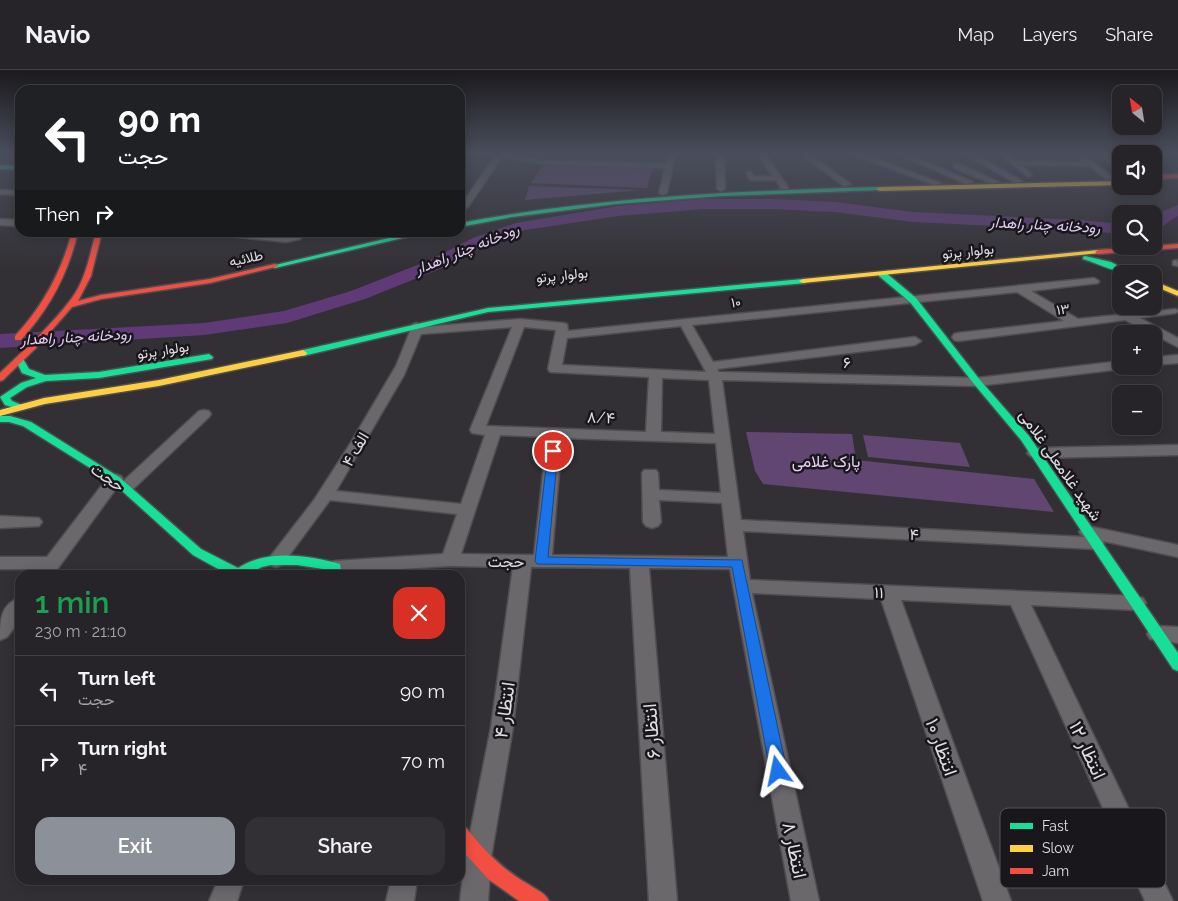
<!DOCTYPE html>
<html lang="en">
<head>
<meta charset="utf-8">
<style>
  body { margin:0; font-family:Raleway,Vazirmatn,sans-serif; background:#323034; color:#f1f3f6; height:100vh; display:flex; flex-direction:column; font-size:19px; white-space:nowrap }
  * { box-sizing:border-box; margin:0 }
  p { font-size:16px; color:#a4a4a8 }
  .icon { flex:none; width:28px; height:28px; fill:none; stroke:currentColor; stroke-width:2; stroke-linecap:round; stroke-linejoin:round }
  .map { position:relative; flex:1; overflow:hidden }
  .side { position:absolute; left:15px; top:500px; width:450px; height:315px; display:flex; flex-direction:column; background:#262428; border-radius:15px; box-shadow:0 2px 12px #0003,0 0 0 1px #424145 }
  .side>* { flex:none }
  .banner { position:absolute; left:15px; top:15px; width:450px; height:152px; border-radius:15px; box-shadow:0 2px 12px #0003,0 0 0 1px #424145; background:#202124; color:#fff; overflow:hidden }
  .needle { width:32px; rotate:330deg }
  .tools { position:absolute; left:1112px; top:15px; display:grid; gap:10px }
  .tools a { display:grid; place-items:center; width:50px; height:50px; border-radius:10px; background:#262428; box-shadow:0 2px 12px #0003,0 0 0 1px #424145; font-size:25px }
  .pin { position:absolute; display:grid; place-items:center; width:42px; height:42px; color:#fff; margin:-21px; border:2px solid #fff; border-radius:50%; box-shadow:0 1px 5px #0007 }
  .me { position:absolute; width:55px; margin:-28px; rotate:348deg; stroke-linejoin:round; filter:drop-shadow(0 0 4px #0008) }
  .turn { display:flex; align-items:center; gap:18px; height:105px; padding:0 20px; font-size:22px }
  .turn .icon { width:65px; height:65px; stroke-width:2.5 }
  .turn b { display:block; font-size:35px; line-height:42px }
  .then { display:flex; align-items:center; height:48px; padding:0 20px; background:#0003; gap:10px; font-size:19px }
  .round { display:grid; place-items:center; flex:none; width:52px; height:52px; border-radius:15px; background:#323034 }
  .summary { display:flex; align-items:center; justify-content:space-between; height:85px; padding:0 20px }
  h1 { font-size:30px; font-weight:600; line-height:38px; color:#1e9e55 }
  .primary-button { display:flex; gap:10px; margin-top:auto; padding:10px 20px }
  .primary-button a { flex:1; height:58px; border-radius:15px; background:#8c9099; color:#fff; font-size:20px; font-weight:600; line-height:58px; text-align:center }
  .primary-button a+a { background:#323034; color:#f1f3f6 }
  ul { padding:0; list-style:none }
  li { display:flex; align-items:center; gap:15px; height:70px; padding:0 20px; border-top:1px solid #424145 }
  li div { flex:1 }
  li b { display:block; font-size:19px }
  li em { font-style:normal }
  header { display:flex; align-items:center; gap:30px; box-sizing:border-box; height:70px; padding:0 25px; background:#262428; border-bottom:1px solid #424145 }
  header strong { font-size:24px }
  nav { display:flex; gap:28px; margin-inline-start:auto; font-size:18px }
  .map>svg:first-child { display:block }
</style>
</head>
<body>
<header>
<strong>Navio</strong>
<nav><a>Map</a><a>Layers</a><a>Share</a></nav>
</header>
<div class="map">
<svg width="1178" height="831" viewBox="0 0 1178 831">
  <rect width="100%" height="100%" fill="#333035"/>
  <!-- green -->
  <path fill="#614672" d="M543 95 652 99 647 118 531 113Z
    M529 116 642 120 525 130Z
    M746 362 852 364 856 390 1034 409 1054 442 763 414 755 401Z
    M863 365 960 373 970 397 868 387Z"/>
  <g fill="none" stroke-linecap="round" stroke-linejoin="round">
    <!-- river -->
    <path fill="#603a77" fill-rule="evenodd" d="M703 129H774L835 132 913 142 1079 150 1121 154V164L1079 160 913 152 835 142 774 139H703L618 146 525 160 485 176 442 198 365 229 287 253 204 265 0 278V264L204 253 284 241 351 221 430 190 473 168 516 153 618 136Z
      M1178 135V146C1169 150 1162 159 1154 161V147L1156 144Z"/>
    <defs>
      <path id="street" d="M464 83H507L541 90 666 94 668 83H676L667 123 663 125 659 123 665 98 541 94 502 87 468 137 465 138 461 135 495 86 468 85Z
        M716 83H724L725 119 721 121 717 119Z
        M757 83H765L788 117 787 119H781L776 110H750L746 103 750 101 755 106H772Z
        M799 83H808L851 114 844 116Z
        M849 83H860L941 113 934 115Z
        M895 83H906L973 112 966 114Z
        M963 83H973L1022 111 1015 113Z
        M999 83H1007L1016 91 1084 92 1081 89 1085 87 1115 108 1108 110 1090 96 1022 95 1032 105 1028 107Z
        M1099 83H1107L1121 98V104H1118Z
        M954 94H960L999 112 992 114 954 98Z
        M0 120 20 121V125L0 124Z
        M0 149 20 150V156L0 155Z
        M214 162H250L286 166 296 162H305L300 169 286 172 218 165Z
        M1177 190 1178 196 1173 195V191Z
        M1094 208 1099 211 1098 213 1031 221 1078 249 1176 239 1178 241 1176 243 1140 248 1178 268V277L1125 250 958 271 954 270 952 267 954 264 958 263 1064 251 1017 222 692 255 713 292 915 267 921 271 915 275 717 299 719 302 977 308 1121 291V296H1127L1121 299 977 316 722 310 741 450 1084 467 1079 462 1082 458 1088 456 1178 475V487L1103 471 1104 473 1101 477 1095 479 743 461 750 510 1136 526 1143 528 1146 533 1143 538 1136 540 1031 535 1173 831H1145L1011 535 901 530 1011 831H983L881 529 752 523 819 831H791L730 499 649 498 677 831H649L630 498 531 497 513 657 491 788 488 831H460L465 788 491 657 513 497 450 496 335 503 328 501 326 497 328 493 335 491 443 484 457 444 330 430 282 495 276 497 270 495 267 491 314 430 350 374 396 296 413 254 417 253 423 257 520 249 563 253 567 254 568 261ZM681 256 706 302 562 295 567 268ZM512 257 470 360 472 363 485 365 461 434 336 421 404 305 421 264ZM524 257 556 260 548 299 550 302 649 307 646 362 486 356ZM662 308 709 310 715 364 661 362ZM500 365 547 367 534 485 461 484ZM562 368 716 373 721 423 659 420 658 403 656 400H644L642 403 643 452 646 456 652 458 658 456 661 452 659 430 722 433 728 487 552 485Z
        M1178 285V293L1154 295V287Z
        M204 340 209 341 211 344 209 347 131 421H119L117 418 119 415 199 341Z
        M1178 375V385L1035 388 1030 386 1027 383 1030 380 1035 378Z
        M115 404 121 406 123 409 53 505H34L37 499H0V487H47L109 406Z
        M0 446 39 448 42 452 39 456 0 458Z
        M20 528V550L7 567 0 570C0 552 0 534 20 528Z
        M1157 556 1178 557V573L1150 569 1147 564 1150 559Z
        M218 810H244L237 831H209Z
        M391 810H417L414 831H386Z"/>
      <path id="fast" d="M0 95 20 96V100L0 99Z
        M879 117 881 120 721 126 616 134 512 147 460 157V153C599 127 738 121 879 117Z
        M414 162H428L275 198 271 196Z
        M1085 186 1111 192 1134 204C1119 204 1099 194 1083 189V187Z
        M879 202H885L916 228 980 310 1029 366 1178 583V601L1173 599 1021 370 974 314 910 232 879 206Z
        M803 209H806V213L488 242 303 286 299 283 303 280 488 238Z
        M209 284 213 287 212 289 99 308 46 311 27 317 10 328 12 331 27 337 25 339 22 340 5 335 0 327 21 313 36 308 22 303 15 289 19 286 22 287 29 299 45 305 99 302Z
        M0 346H10L31 352 119 407 201 479 238 498C267 479 308 485 340 494L342 505H330L329 500 323 499 297 495H271L262 497 246 505H229L193 485 111 411 23 356 9 352H0Z"/>
      <path id="slow" d="M1121 111V115L879 121 876 119 879 117Z
        M1098 180 1100 181V183L803 213 799 211 803 209Z
        M1154 211 1178 221V226L1154 216Z
        M303 280 307 283 306 285 159 316 45 334 0 346V340L44 328 159 310Z"/>
      <path id="jam" d="M1178 104V108L1154 109V105Z
        M72 162H78C68 204 50 238 21 270H15V266C43 236 61 203 72 162Z
        M96 162H102L91 206 78 231 101 225 210 209 275 194 279 196 210 213 101 229 72 237 37 277 3 310 0 311V303C24 280 53 254 72 228 86 209 90 184 96 162Z
        M1178 174V178L1098 184 1095 182 1098 180Z
        M460 756 466 758C484 780 503 800 528 814 536 820 545 822 549 831H519L488 809 460 778Z"/>
    </defs>
    <!-- street casing -->
    <use href="#street" stroke="#4f4d50" stroke-width="3"/>
    <!-- fast casing -->
    <use href="#fast" stroke="#4f4d50" stroke-width="3"/>
    <!-- slow casing -->
    <use href="#slow" stroke="#4f4d50" stroke-width="3"/>
    <!-- jam casing -->
    <use href="#jam" stroke="#4f4d50" stroke-width="3"/>
    <!-- street -->
    <use href="#street" fill="#6a686b" fill-rule="evenodd"/>
    <!-- fast -->
    <use href="#fast" fill="#16e098" fill-rule="evenodd"/>
    <!-- slow -->
    <use href="#slow" fill="#ffcf43" fill-rule="evenodd"/>
    <!-- jam -->
    <use href="#jam" fill="#f24e42" fill-rule="evenodd"/>
  </g>
  <!-- sky -->
  <linearGradient id="sky" x2="0" y2="1"><stop stop-color="#1c1a1d"/><stop offset="0.42" stop-color="#4a4e5c"/><stop offset="1" stop-color="#4a4e5c" stop-opacity="0"/></linearGradient>
  <rect width="1178" height="199" fill="url(#sky)"/>
  <!-- route -->
  <path fill="#1a73e8" stroke="#114b97" d="M553 378 558 381 548 487 742 490 787 701 784 707 778 709 773 707 770 701 732 497 537 494 535 491 548 381Z"/>
  <g text-anchor="middle" stroke-width="5" stroke-linejoin="round" paint-order="stroke">
    <!-- far-street labels -->
    <g font-size="14" fill="#e0dde3" stroke="#19171b">
      <text transform="translate(968 181) rotate(-6)" y="5">بولوار پرتو</text>
      <text transform="translate(246 188) rotate(-12)" y="5">طلائیه</text>
      <text transform="translate(562 205) rotate(-6)" y="5">بولوار پرتو</text>
      <text transform="translate(736 232) rotate(-6)" y="5">۱۰</text>
      <text transform="translate(1063 239) rotate(-7)" y="5">۱۳</text>
      <text transform="translate(163 280) rotate(-9)" y="5">بولوار پرتو</text>
    </g>
    <!-- far-water labels -->
    <g font-size="15" font-style="italic" fill="#e4cef5" stroke="#19171b">
      <text transform="translate(1045 155) rotate(3)" y="5">رودخانه چنار راهدار</text>
      <text transform="translate(467 179) rotate(-22)" y="5">رودخانه چنار راهدار</text>
      <text transform="translate(76 267) rotate(-3)" y="5">رودخانه چنار راهدار</text>
    </g>
    <!-- street labels -->
    <g font-size="16" fill="#e0dde3" stroke="#19171b">
      <text transform="translate(847 292) rotate(1)" y="6">۶</text>
      <text transform="translate(601 347) rotate(2)" y="6">۸/۴</text>
      <text transform="translate(355 379) rotate(-60)" y="6">۴ الف</text>
      <text transform="translate(1061 395) rotate(55)" y="6">شهید غلامعلی غلامی</text>
      <text transform="translate(108 407) rotate(35)" y="6">حجت</text>
      <text transform="translate(914 464) rotate(3)" y="6">۴</text>
      <text x="506" y="497">حجت</text>
      <text transform="translate(879 522) rotate(3)" y="6">۱۱</text>
    </g>
    <!-- park labels -->
    <g font-size="16" fill="#e8d1f8" stroke="#19171b">
      <text x="826" y="397">پارک غلامی</text>
    </g>
    <!-- near-street labels -->
    <g font-size="19" fill="#e0dde3" stroke="#19171b">
      <text transform="translate(504 640) rotate(-82)" y="7">انتظار ۴</text>
      <text transform="translate(651 661) rotate(-94)" y="7">انتظار ۶</text>
      <text transform="translate(942 677) rotate(70)" y="7">انتظار ۱۰</text>
      <text transform="translate(1088 680) rotate(65)" y="7">انتظار ۱۲</text>
      <text transform="translate(795 780) rotate(78)" y="7">انتظار ۸</text>
    </g>
  </g>
  <!-- legend -->
  <rect x="1000" y="738" width="166" height="80" rx="8" fill="#19171b" stroke="#555257" stroke-width="1"/>
  <rect x="1010" y="753" width="23" height="6" fill="#16e098"/>
  <rect x="1010" y="775" width="23" height="7" fill="#ffcf43"/>
  <rect x="1010" y="798" width="23" height="6" fill="#f24e42"/>
  <g font-size="14" fill="#e0dde3">
    <text x="1042" y="761">Fast</text>
    <text x="1042" y="783">Slow</text>
    <text x="1042" y="806">Jam</text>
  </g>
</svg>
<div class="tools">
<a><svg class="needle" viewBox="-14 -14 28 28"><path d="M0-13l5 13h-10z" fill="#e53935"/><path d="M0 13l5-13h-10z" fill="#a4a4a8"/></svg></a>
<a><svg class="icon" aria-label="sound" viewBox="0 0 24 24"><path d="M4 9h4l5-4v14l-5-4H4zM17 9q2 3 0 6"/></svg></a>
<a><svg class="icon" aria-label="search" viewBox="0 0 24 24"><circle cx="10" cy="10" r="6"/><path d="M15 15l6 6"/></svg></a>
<a><svg class="icon" aria-label="layers" viewBox="0 0 24 24"><path d="M12 4l9 5-9 5-9-5zM3 14l9 5 9-5"/></svg></a>
<a>+</a>
<a>−</a>
</div>
<div class="pin" style="left:553px;top:381px;background:#d93025"><svg class="icon" aria-label="arrive" viewBox="0 0 24 24"><path d="M6 21V4h12l-3 4 3 4H6"/></svg></div>
<svg class="me" style="left:778px;top:701px" viewBox="-20 -20 40 40"><path d="M0-17L14 15 0 8-14 15z" fill="#1a73e8" stroke="#fff" stroke-width="4"/></svg>
<div class="banner">
<div class="turn"><svg class="icon" aria-label="left" viewBox="0 0 24 24"><path d="M17 20v-9H6M10 6l-5 5 5 5"/></svg><div><b>90 m</b>حجت</div></div>
<div class="then">Then<svg class="icon" aria-label="right" viewBox="0 0 24 24"><path d="M7 20v-9h11M14 6l5 5-5 5"/></svg></div>
</div>
<section class="side">
<div class="summary"><div><h1>1 min</h1><p>230 m · 21:10</p></div><a class="round" style="background:#d93025;color:#fff"><svg class="icon" aria-label="close" viewBox="0 0 24 24"><path d="M6 6l12 12M18 6L6 18"/></svg></a></div>
<ul>
<li><svg class="icon" aria-label="left" viewBox="0 0 24 24"><path d="M17 20v-9H6M10 6l-5 5 5 5"/></svg><div><b>Turn left</b><p>حجت</p></div><em>90 m</em></li>
<li><svg class="icon" aria-label="right" viewBox="0 0 24 24"><path d="M7 20v-9h11M14 6l5 5-5 5"/></svg><div><b>Turn right</b><p>۴</p></div><em>70 m</em></li>
</ul>
<div class="primary-button"><a>Exit</a><a>Share</a></div>
</section>
</div>
</body>
</html>
